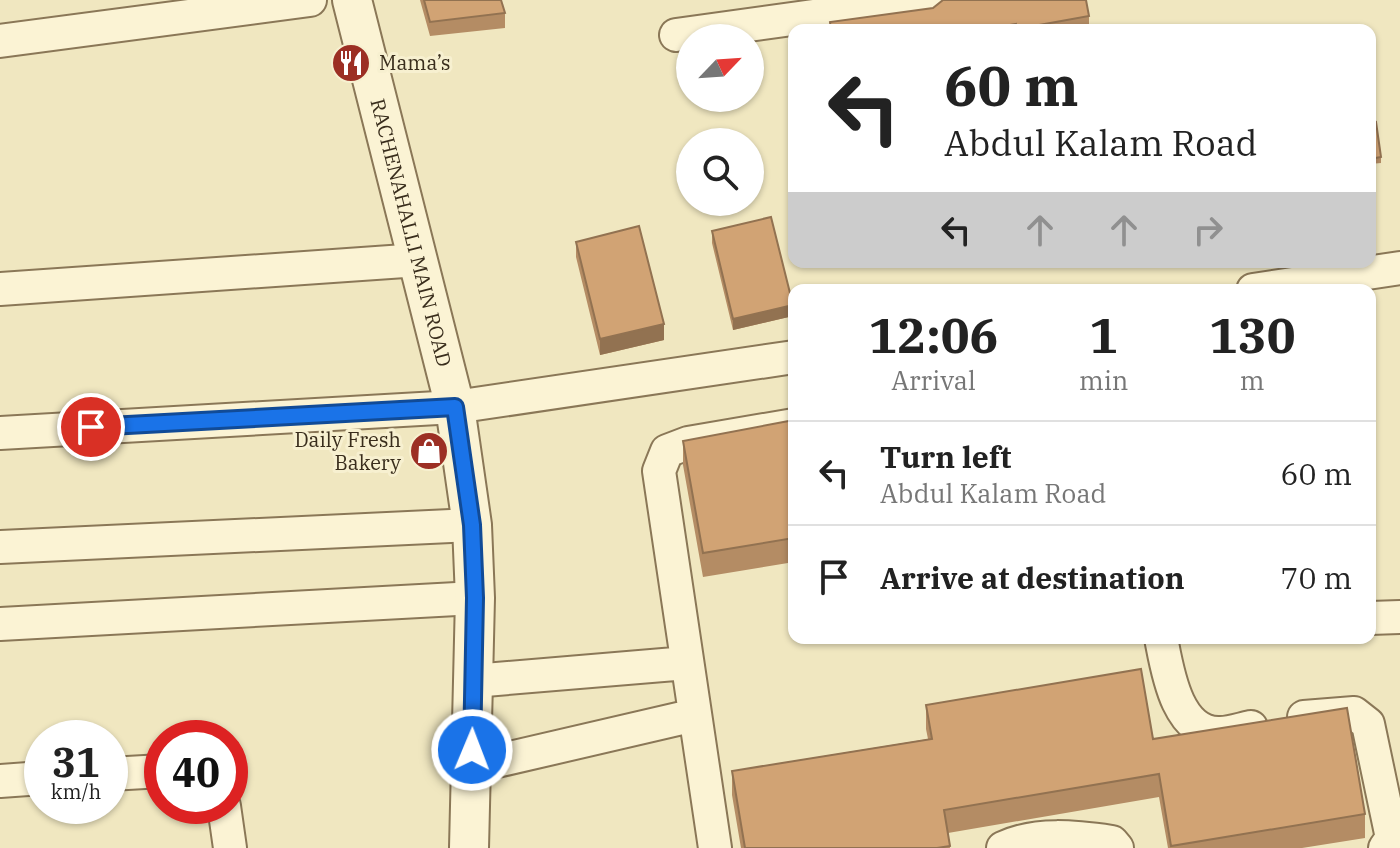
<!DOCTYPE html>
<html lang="en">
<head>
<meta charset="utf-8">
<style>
  body { margin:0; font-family:"IBM Plex Serif",serif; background:#f6f6f6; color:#222; height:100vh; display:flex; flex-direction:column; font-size:30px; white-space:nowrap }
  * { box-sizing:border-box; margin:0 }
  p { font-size:26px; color:#767676 }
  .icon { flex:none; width:44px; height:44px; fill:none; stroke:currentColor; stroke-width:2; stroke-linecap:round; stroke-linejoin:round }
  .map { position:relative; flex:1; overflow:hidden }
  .sheet { position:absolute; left:788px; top:284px; width:588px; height:360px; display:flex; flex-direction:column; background:#fff; border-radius:16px; box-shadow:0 2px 6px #0004 }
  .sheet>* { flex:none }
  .banner { position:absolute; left:788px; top:24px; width:588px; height:244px; border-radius:16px; box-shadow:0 2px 6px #0004; background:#fff; color:#222; overflow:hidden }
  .needle { width:52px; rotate:65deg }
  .tools { position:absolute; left:676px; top:24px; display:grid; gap:16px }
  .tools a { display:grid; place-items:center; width:88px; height:88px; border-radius:50%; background:#fff; box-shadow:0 2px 6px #0004; font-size:40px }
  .speed { position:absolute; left:24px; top:720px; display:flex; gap:16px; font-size:40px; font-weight:700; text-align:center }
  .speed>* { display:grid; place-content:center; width:104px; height:104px; border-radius:50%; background:#fff; box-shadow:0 2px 6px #0004; line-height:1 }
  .speed small { font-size:20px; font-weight:400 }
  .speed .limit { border:12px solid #d22; background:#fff; color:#111 }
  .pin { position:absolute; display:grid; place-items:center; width:68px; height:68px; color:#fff; margin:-34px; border:4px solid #fff; border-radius:50%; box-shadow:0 2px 8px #0007 }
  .me { position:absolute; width:88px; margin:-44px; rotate:1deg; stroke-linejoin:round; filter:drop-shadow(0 0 6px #0008) }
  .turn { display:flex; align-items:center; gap:28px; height:168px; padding:0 24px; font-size:36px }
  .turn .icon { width:104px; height:104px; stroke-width:2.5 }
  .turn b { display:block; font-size:56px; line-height:68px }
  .lanes { display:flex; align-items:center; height:76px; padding:0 24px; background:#0003; justify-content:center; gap:40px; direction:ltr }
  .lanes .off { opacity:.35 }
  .eta { display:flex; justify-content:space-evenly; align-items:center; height:136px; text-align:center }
  .eta b { font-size:48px; font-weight:700; line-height:56px }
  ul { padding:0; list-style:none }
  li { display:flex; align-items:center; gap:24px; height:104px; padding:0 24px; border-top:2px solid #e0e0e0 }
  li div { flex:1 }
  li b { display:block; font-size:30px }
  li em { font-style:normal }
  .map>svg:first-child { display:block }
</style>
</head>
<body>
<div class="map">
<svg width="1400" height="848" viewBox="0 0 1400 848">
  <rect width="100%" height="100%" fill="#f0e7c0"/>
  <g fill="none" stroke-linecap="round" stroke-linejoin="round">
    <defs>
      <path id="minor" d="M676 35 930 0
        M0 41 310 0
        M0 289 419 260
        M1253 290 1400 268
        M0 433 455 407 794 357
        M0 547 472 525
        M1370 618 1400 617
        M0 624 475 598
        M1161 638C1167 668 1176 735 1220 733 1230 733 1241 729 1251 727
        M473 681 687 663
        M1304 717 1354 713 1368 724 1392 838 1385 848
        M471 767 695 715
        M110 774 162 771
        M0 781 42 778
        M224 806 230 848
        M715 848 659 471 667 451 688 443 794 425
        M1003 848C1036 832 1076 837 1112 842L1117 848"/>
      <g id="tertiary">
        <path id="s1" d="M352 0 455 407 472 525 475 598 469 848"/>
      </g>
    </defs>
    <!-- minor casing -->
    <use href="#minor" stroke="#8a7757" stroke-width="36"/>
    <!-- tertiary casing -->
    <use href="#tertiary" stroke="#8a7757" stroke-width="42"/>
    <!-- minor -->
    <use href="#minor" stroke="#fbf3d4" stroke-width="32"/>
    <!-- tertiary -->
    <use href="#tertiary" stroke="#fbf3d4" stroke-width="38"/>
  </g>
  <!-- wall -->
  <path fill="#b48c64" d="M420 0H501L505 13V28L430 36Z
    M1089 16V27L1072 30H830V22Z
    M1370 123 1381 157V163L1370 164Z
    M712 231 793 316 733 330 712 243Z
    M576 242 664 340 600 355 576 257Z
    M794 420V562L703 577 683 465V441Z
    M926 705 1153 739 1365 814V838L1302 848H1168L1159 797 948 833 950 848H741L732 795V771L928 739 926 729Z"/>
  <!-- shaded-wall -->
  <path fill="#927251" d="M793 305V316L733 330V319Z
    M664 324V340L600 355V339Z"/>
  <!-- building -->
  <path fill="#d1a374" stroke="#927251" stroke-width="2" d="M424 0H501L505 13 430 22Z
    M943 0H1086L1089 16 1017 29 1016 24 981 30H831L830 22 933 8Z
    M1376 122 1381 157 1370 159V123Z
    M771 217 793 305 733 319 712 231Z
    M639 226 664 324 600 339 576 242Z
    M794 420V538L703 553 683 441Z
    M1141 669 1153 739 1347 708 1365 814 1171 846 1159 774 944 810 950 846 937 848H745L732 771 932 739 926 705Z"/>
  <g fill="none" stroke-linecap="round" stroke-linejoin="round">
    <defs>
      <path id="route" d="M91 427 455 407 472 525 475 598 472 750"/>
    </defs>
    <!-- route casing -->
    <use href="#route" stroke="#114b97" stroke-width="20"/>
    <!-- route -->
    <use href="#route" stroke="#1a73e8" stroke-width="14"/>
  </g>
  <!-- icons -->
  <defs>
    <symbol id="restaurant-disc" viewBox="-11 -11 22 22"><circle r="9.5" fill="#9c2f24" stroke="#f7f0d0"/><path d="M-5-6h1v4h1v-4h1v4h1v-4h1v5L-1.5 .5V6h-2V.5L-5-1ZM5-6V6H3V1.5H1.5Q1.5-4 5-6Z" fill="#fff"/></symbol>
    <symbol id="shop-disc" viewBox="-11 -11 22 22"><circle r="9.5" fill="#9c2f24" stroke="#f7f0d0"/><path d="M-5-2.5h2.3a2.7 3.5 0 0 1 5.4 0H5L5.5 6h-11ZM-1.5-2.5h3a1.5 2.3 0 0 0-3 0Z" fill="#fff"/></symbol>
  </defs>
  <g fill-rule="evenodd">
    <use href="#restaurant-disc" x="329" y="41" width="44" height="44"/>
    <use href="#shop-disc" x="407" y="429" width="44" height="44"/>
  </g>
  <g text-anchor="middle" stroke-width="6" stroke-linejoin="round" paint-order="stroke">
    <!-- poi labels -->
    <g font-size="20" fill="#392d1c" stroke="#f7f0d0" text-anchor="start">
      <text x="379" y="70">Mama’s</text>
      <text x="401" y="447" text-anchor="end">Daily Fresh<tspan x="401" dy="23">Bakery</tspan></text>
    </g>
    <!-- street labels -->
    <g font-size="20" fill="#392d1c" stroke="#f7f0d0">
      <text dy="7" stroke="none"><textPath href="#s1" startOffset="240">RACHENAHALLI MAIN ROAD</textPath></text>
    </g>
  </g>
</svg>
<div class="tools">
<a><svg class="needle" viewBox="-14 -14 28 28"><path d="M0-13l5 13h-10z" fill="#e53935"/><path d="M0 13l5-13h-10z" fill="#767676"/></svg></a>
<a><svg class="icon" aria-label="search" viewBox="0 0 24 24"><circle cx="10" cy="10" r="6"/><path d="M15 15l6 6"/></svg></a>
</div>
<div class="speed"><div>31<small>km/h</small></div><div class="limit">40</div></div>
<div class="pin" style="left:91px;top:427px;background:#d93025"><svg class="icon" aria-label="arrive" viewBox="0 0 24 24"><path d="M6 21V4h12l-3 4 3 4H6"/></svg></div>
<svg class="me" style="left:472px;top:750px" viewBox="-20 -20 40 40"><circle r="17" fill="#1a73e8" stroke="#fff" stroke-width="3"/><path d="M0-11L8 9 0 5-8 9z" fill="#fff"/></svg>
<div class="banner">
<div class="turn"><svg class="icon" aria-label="left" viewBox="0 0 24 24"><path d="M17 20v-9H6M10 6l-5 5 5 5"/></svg><div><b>60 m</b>Abdul Kalam Road</div></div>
<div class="lanes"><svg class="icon" aria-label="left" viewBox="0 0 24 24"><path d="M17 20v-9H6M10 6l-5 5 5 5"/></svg><svg class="icon off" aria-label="ahead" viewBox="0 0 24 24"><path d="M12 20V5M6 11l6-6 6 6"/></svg><svg class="icon off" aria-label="ahead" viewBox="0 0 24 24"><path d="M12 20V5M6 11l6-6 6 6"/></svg><svg class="icon off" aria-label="right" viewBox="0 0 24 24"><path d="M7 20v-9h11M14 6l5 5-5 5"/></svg></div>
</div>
<section class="sheet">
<div class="eta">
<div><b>12:06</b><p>Arrival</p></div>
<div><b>1</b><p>min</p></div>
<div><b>130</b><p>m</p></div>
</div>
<ul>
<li><svg class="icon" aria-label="left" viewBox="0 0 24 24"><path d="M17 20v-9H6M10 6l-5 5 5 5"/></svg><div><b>Turn left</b><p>Abdul Kalam Road</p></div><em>60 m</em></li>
<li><svg class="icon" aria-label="arrive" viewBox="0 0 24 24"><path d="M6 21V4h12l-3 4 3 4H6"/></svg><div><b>Arrive at destination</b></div><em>70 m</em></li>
</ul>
</section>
</div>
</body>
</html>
